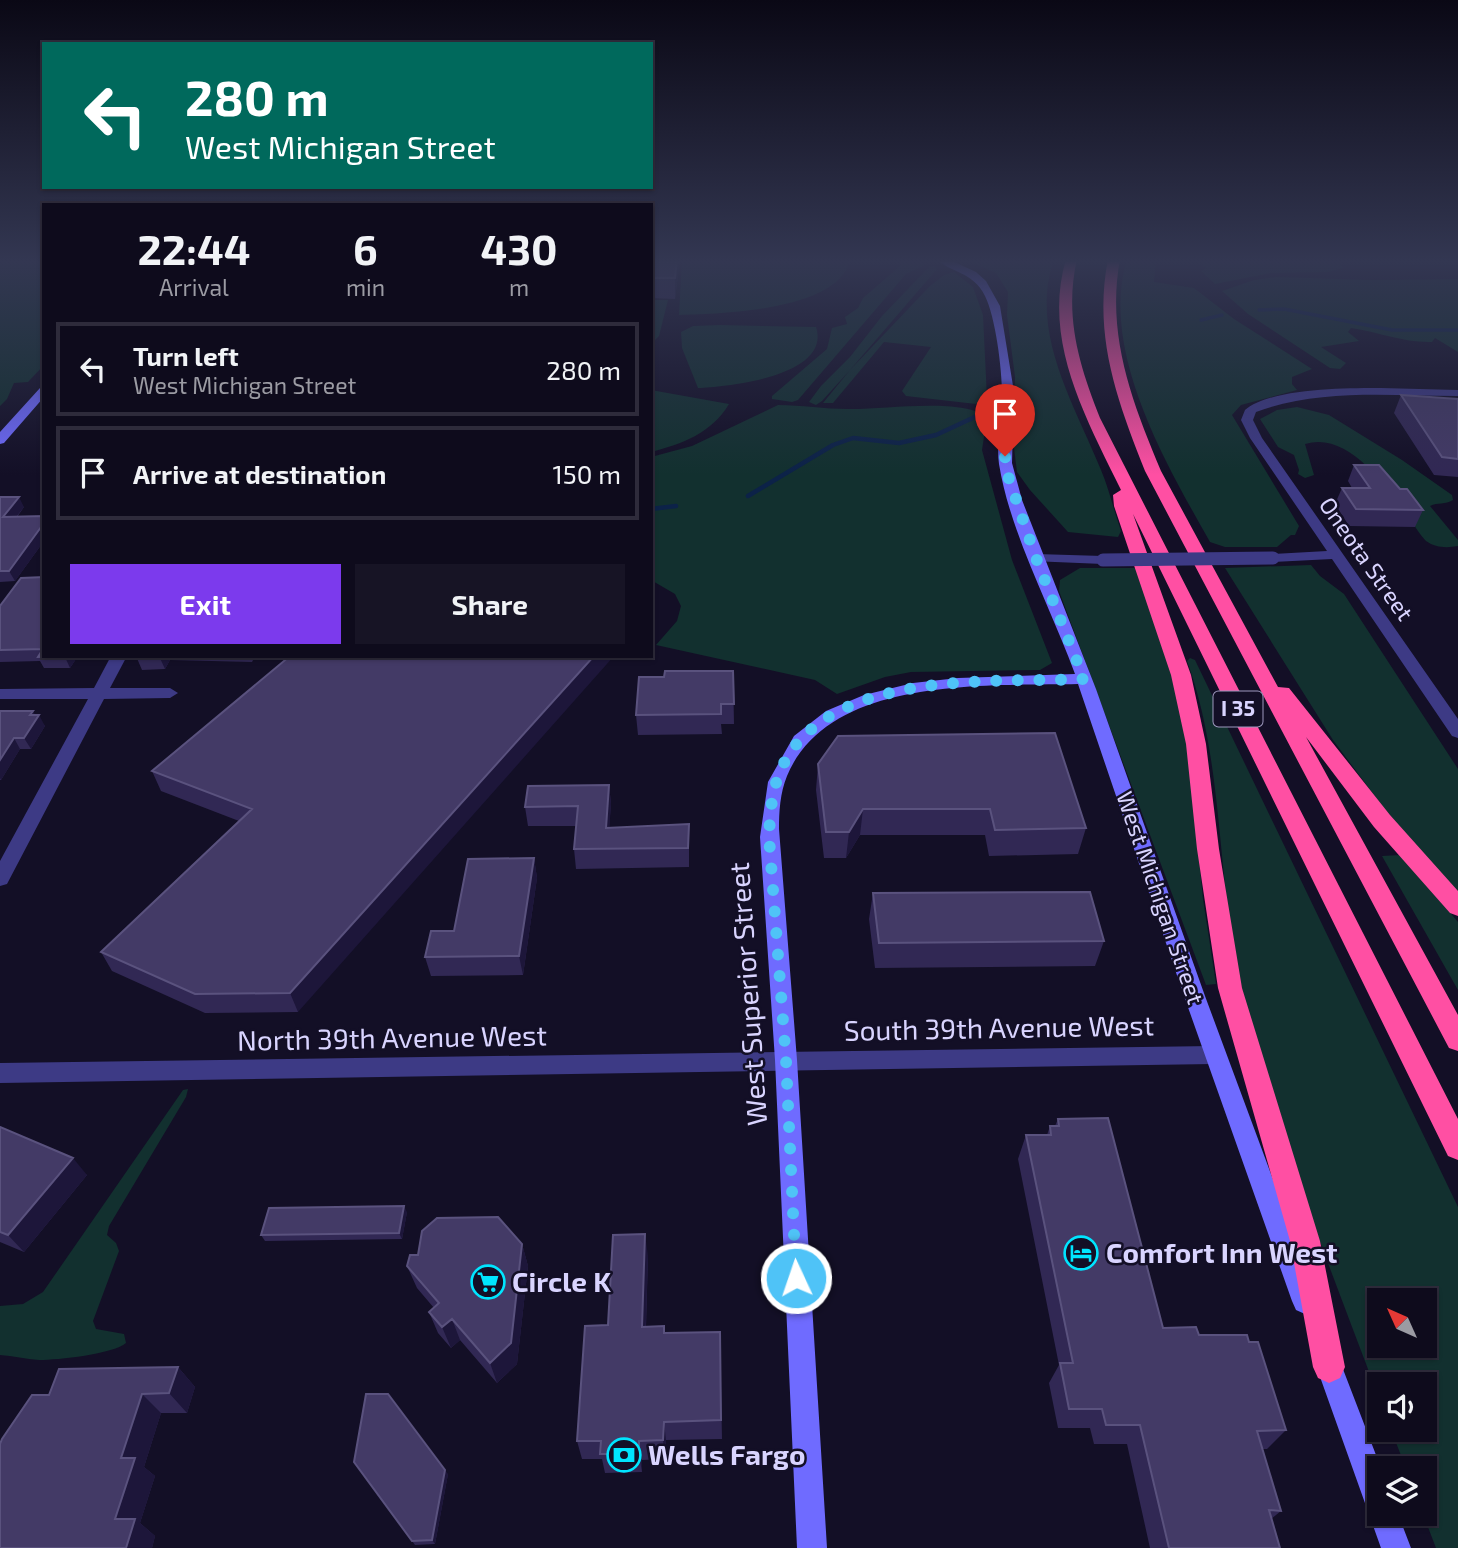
<!DOCTYPE html>
<html lang="en">
<head>
<meta charset="utf-8">
<style>
  body { margin:0; font-family:"Exo 2",sans-serif; background:#171425; color:#f1f3f6; height:100vh; display:flex; flex-direction:column; font-size:26px; white-space:nowrap }
  * { box-sizing:border-box; margin:0 }
  p { font-size:23px; color:#9b9ba3 }
  .icon { flex:none; width:38px; height:38px; fill:none; stroke:currentColor; stroke-width:2; stroke-linecap:round; stroke-linejoin:round }
  .map { position:relative; flex:1; overflow:hidden }
  .details { position:absolute; left:42px; top:203px; width:611px; height:455px; display:flex; flex-direction:column; background:#0e0b1c; border-radius:0px; box-shadow:0 2px 5px #0004,0 0 0 2px #2e2b3b }
  .details>* { flex:none }
  .hud { position:absolute; left:42px; top:42px; width:611px; height:147px; border-radius:0px; box-shadow:0 2px 5px #0004,0 0 0 2px #2e2b3b; background:#00695c; color:#fff; overflow:hidden }
  .needle { width:46px; rotate:315deg }
  .controls { position:absolute; left:1367px; top:1288px; display:grid; gap:14px }
  .controls a { display:grid; place-items:center; width:70px; height:70px; border-radius:0px; background:#0e0b1c; box-shadow:0 2px 5px #0004,0 0 0 2px #2e2b3b; font-size:35px }
  .pin { position:absolute; display:grid; place-items:center; width:60px; height:60px; color:#fff; margin:-72px -30px; border-radius:50% 50% 50% 0; rotate:-45deg; box-shadow:0 0 7px #0007 }
  .pin .icon { rotate:45deg }
  .me { position:absolute; width:77px; margin:-38px; rotate:357deg; stroke-linejoin:round; filter:drop-shadow(0 0 5px #0008) }
  .turn { display:flex; align-items:center; gap:24px; height:147px; padding:0 28px; font-size:32px }
  .turn .icon { width:91px; height:91px; stroke-width:2.5 }
  .turn b { display:block; font-size:49px; line-height:60px }
  .eta { display:flex; justify-content:space-evenly; align-items:center; height:119px; text-align:center }
  .eta b { font-size:42px; font-weight:700; line-height:49px }
  .button { display:flex; gap:14px; margin-top:auto; padding:14px 28px }
  .button a { flex:1; height:80px; border-radius:0px; background:#7c3aed; color:#fff; font-size:28px; font-weight:700; line-height:80px; text-align:center }
  .button a+a { background:#171425; color:#f1f3f6 }
  ul { padding:0; list-style:none }
  li { display:flex; align-items:center; gap:21px; height:94px; margin:0 14px 10px; padding:0 14px; border:4px solid #2e2b3b; border-radius:0px }
  li div { flex:1 }
  li b { display:block; font-size:26px }
  li em { font-style:normal }
  .map>svg:first-child { display:block }
</style>
</head>
<body>
<div class="map">
<svg width="1458" height="1548" viewBox="0 0 1458 1548">
  <rect width="100%" height="100%" fill="#130f26"/>
  <!-- green -->
  <path fill="#12302f" fill-rule="evenodd" d="M0 259H44V365L28 382 14 383 7 399 0 406Z
    M682 259H850C841 311 719 314 679 315Z
    M885 259H915L927 264 906 274 798 400 792 402 772 399V396L827 349 832 328 847 324 845 317 858 308 863 298 900 266 898 262Z
    M964 259H1054C1029 333 1074 403 1101 470 1109 489 1114 511 1121 531L1118 537 1068 532 1030 490 1017 472 1014 448 1015 377 1007 315 1008 292 996 273Z
    M1127 259H1156L1154 282 1194 288 1234 319 1312 369 1292 377V384L1297 390 1241 405 1232 415 1299 526 1295 535H1291L1277 547H1225L1210 542C1166 464 1099 350 1127 259Z
    M1194 259H1337L1343 268 1328 272 1271 273 1215 284 1201 271 1206 268Z
    M935 266 937 269 850 370 930 286 944 275 954 272 973 287 983 315 987 398 976 404 906 396 902 391 931 347 884 342 833 403H823L850 370 822 401 816 405 809 402 821 386 850 357 882 316 929 267Z
    M1276 277 1371 280 1458 279V352L1435 338 1432 342C1404 343 1379 332 1351 328L1348 332 1359 341 1321 347 1346 363 1340 369 1330 368 1248 314 1222 291 1254 280Z
    M651 300H668L659 336 651 344Z
    M720 325 816 327C832 376 728 387 698 388L682 348 681 332 693 326Z
    M651 390 729 404C712 433 682 444 651 452Z
    M778 405C801 405 825 409 848 409 881 410 961 397 987 417L982 450 1012 560 1052 663 1040 670 911 672 885 677 837 694 815 680 656 645 677 621 681 606 675 594 651 580V457L692 446Z
    M1297 407 1329 415 1402 460 1452 495 1453 500C1445 505 1438 502 1430 506L1458 540V546C1447 548 1436 548 1426 541 1420 535 1415 526 1410 519 1388 489 1349 430 1305 444L1314 475 1305 478 1298 474 1299 470 1294 455 1278 447 1260 419 1277 410Z
    M1311 565 1320 576 1344 594 1458 769V896L1383 807 1333 740 1225 568Z
    M1080 568H1138L1170 662 1189 756 1203 899 1216 984 1206 985 1059 591 1060 580Z
    M1190 658 1195 660 1458 1207V1548H1436L1423 1514 1424 1468H1406L1391 1430H1424V1384H1379V1398C1327 1260 1272 1124 1240 980 1216 875 1224 762 1187 661ZM1379 1300H1424V1346H1379Z
    M1401 855 1458 922V990L1382 856Z
    M188 1089 186 1097 109 1226 107 1235 116 1243 119 1251 93 1321 96 1329 124 1334 126 1343C113 1354 58 1360 39 1360 26 1359 13 1356 0 1355V1306L23 1304 43 1292 183 1090Z"/>
  <g fill="none" stroke-linecap="round" stroke-linejoin="round">
    <!-- stream-far1 -->
    <path stroke="#0c2248" stroke-width="3.5" d="M1259 310 1284 309 1392 330H1458
      M1201 320 1222 315
      M975 416 982 413"/>
    <!-- stream -->
    <path stroke="#0c2248" stroke-width="4.5" d="M748 496 833 445 853 438 899 443 936 435 979 415
      M651 509 676 506"/>
    <!-- street -->
    <path fill="#3d3a85" fill-rule="evenodd" d="M1381 388 1458 390V396C1391 396 1320 388 1256 412L1253 420 1262 438 1458 719V738L1452 736 1332 559 1273 562 1266 558 1273 554 1327 551 1250 438 1241 420 1245 410C1271 388 1346 388 1381 388Z
      M1036 554 1103 556 1110 560 1103 564 1031 561V555Z
      M111 656H127L110 688H170L178 693 170 698 104 699 7 884 0 886V861L88 699H0V689L94 688Z
      M1213 1046 1221 1048 1224 1055 1221 1062 1213 1064 0 1083V1063Z"/>
    <!-- secondary -->
    <path fill="#6f6bff" fill-rule="evenodd" d="M937 259H948L976 272 986 281 1000 306 1014 392 1012 463 1022 500 1096 689 1205 996 1318 1301 1314 1310 1305 1314 1296 1310 1292 1301 1184 996 1078 684C988 686 829 675 787 776 780 793 779 812 779 829L797 1060 827 1548H797L775 1060 760 837 768 782 794 736 826 711 864 695 913 683 958 678 1075 674C1051 608 1010 533 999 464 996 443 1002 422 1002 400 1003 375 996 318 985 296 973 271 950 273 937 259Z
      M44 387V397L4 443 0 444V432L40 388Z
      M1327 1347 1336 1351 1381 1468 1379 1514H1398L1411 1548H1381L1314 1360 1318 1351Z"/>
    <!-- highway -->
    <path fill="#ff4fa3" fill-rule="evenodd" d="M1066 259H1077C1064 316 1079 365 1100 418L1458 1119V1160L1448 1156 1133 514 1191 675 1206 744 1219 849 1242 988 1320 1241 1345 1367 1340 1378 1329 1383 1318 1378 1313 1367 1290 1241 1218 988 1197 849 1186 744 1171 675 1114 506 1113 495 1121 490C1086 418 1042 341 1066 259Z
      M1108 259H1120C1106 335 1132 402 1161 471L1278 687 1289 688 1390 815 1458 891V916L1450 913 1374 827 1306 737 1458 1015V1051L1449 1048 1145 471C1117 400 1093 336 1108 259Z"/>
    <!-- street-bridge -->
    <path stroke="#3d3a85" stroke-width="13" d="M1103 560 1273 558"/>
  </g>
  <!-- wall -->
  <path fill="#312854" d="M651 259H680L675 299 651 298Z
    M1401 395 1458 399V477L1434 475 1394 413Z
    M1354 465 1400 489 1423 510 1415 527 1349 526 1335 504 1342 488H1352L1348 481Z
    M0 497 24 507 17 517 44 516V541L15 581 0 582Z
    M44 577V656H78L70 668H44L40 661 0 662V606Z
    M136 656H255L252 662 170 660 165 669 142 670Z
    M290 656 298 1012 205 1013 112 971 101 952 239 821 161 791 152 771Z
    M733 671 734 724H721L722 734 638 735 636 715 664 677Z
    M0 711 35 715 45 726 31 749H20L1 780H0Z
    M818 764 1086 828 1078 854 989 856 985 835H860L846 858H824L816 790Z
    M609 785 611 804 609 828 689 843V867L576 869 574 849 576 826H528L525 807Z
    M534 858 537 878 523 975 431 976 425 957Z
    M873 893 1104 941 1095 966 875 968 869 919Z
    M1058 1119 1163 1328 1199 1335 1249 1342 1286 1430 1267 1449H1262L1281 1511 1271 1519 1280 1548H1150L1127 1444H1094L1090 1428H1058L1049 1383 1059 1365 1018 1159 1026 1135H1047L1050 1126H1055Z
    M0 1127 87 1175 24 1252 0 1242Z
    M407 1212 402 1239 265 1241 261 1235Z
    M522 1244 528 1266 517 1364 497 1383 460 1340 451 1348 438 1333 429 1312 434 1308 417 1288 407 1266 418 1255Z
    M648 1256 646 1327 664 1326 665 1333 720 1332 722 1439 666 1440 665 1459 642 1460V1472L605 1473 602 1459H582L577 1441 608 1325Z
    M178 1367 195 1387 187 1413H161L144 1467 155 1476 140 1523 155 1536 152 1548H0L49 1395Z
    M354 1462 448 1474 435 1544 415 1545Z"/>
  <!-- shaded-wall -->
  <path fill="#1d163a" d="M677 259H680L675 299V278Z
    M19 497 24 507 8 527 3 517Z
    M44 523V541L15 581 9 571Z
    M65 656H78L70 668 65 657Z
    M159 656H168L170 660 165 669Z
    M594 656H614L298 1012 290 993Z
    M33 711 37 718 39 715 45 726 31 749 24 738 30 715Z
    M14 738 20 749 1 780 0 778V760Z
    M609 785 611 804 608 848 606 828Z
    M863 809 860 835 846 858 849 832Z
    M534 858 537 878 523 975 519 956Z
    M73 1158 87 1175 24 1252 8 1235Z
    M404 1206 407 1212 402 1239 399 1233Z
    M645 1234 648 1256 645 1348 642 1327Z
    M522 1244 528 1266 517 1364 497 1383 490 1363Z
    M452 1319 460 1340 451 1348 442 1327Z
    M178 1367 195 1387 187 1413 169 1393Z
    M142 1394 161 1413 144 1467 155 1476 140 1523 155 1536 152 1548H126L115 1519 121 1458Z
    M664 1422 666 1440 665 1459 663 1440Z
    M639 1441 642 1460V1472L639 1454Z
    M445 1470 448 1474 435 1544 432 1540Z"/>
  <!-- building -->
  <path fill="#433a66" stroke="#5a527e" stroke-width="2" d="M651 259H677L675 278H651Z
    M1401 395 1458 399V459L1442 457Z
    M1354 465H1379L1400 489H1407L1423 510 1356 509 1342 488H1370Z
    M0 497H19L3 517 44 516V523L9 571H0Z
    M44 577V656H65L38 657 43 649 0 650V606L21 578Z
    M290 656H594L290 993 195 994 101 952 252 809 152 771Z
    M665 671H733L734 704H721V714L636 715 639 677H664Z
    M0 711H33L30 715H39L24 738H14L0 760Z
    M1055 733 1086 828 995 830 990 809H863L849 832H826L818 764 838 736Z
    M609 785 606 828 689 824 688 848 574 849 578 806 525 807 528 786Z
    M534 858 519 956 425 957 431 931H454L468 859Z
    M1090 892 1104 941 879 943 873 893Z
    M1108 1118 1163 1328 1196 1327 1199 1335H1247L1249 1342H1258L1286 1430 1257 1431 1281 1511 1269 1510 1280 1548H1169L1140 1425H1106L1102 1409H1069L1060 1363H1073L1026 1135H1051L1050 1126H1059L1058 1119Z
    M0 1127 73 1158 8 1235 0 1232Z
    M404 1206 399 1233 261 1235 269 1208Z
    M498 1217 522 1244 511 1343 490 1363 452 1319 442 1327 429 1312 439 1303 407 1266 410 1255H418L422 1231 437 1218Z
    M645 1234 642 1327 664 1326V1333L720 1332 721 1420 664 1422 663 1440 639 1441V1454H600L601 1441H577L585 1326 608 1325 613 1235Z
    M178 1367 169 1393 142 1394 121 1458H135L115 1519H135L126 1548H0V1444L2 1439 32 1395H49L59 1369Z
    M366 1394H388L445 1470 432 1540 412 1541 354 1462Z"/>
  <!-- sky -->
  <linearGradient id="sky" x2="0" y2="1"><stop stop-color="#0a0815"/><stop offset="0.55" stop-color="#333752"/><stop offset="1" stop-color="#333752" stop-opacity="0"/></linearGradient>
  <rect width="1458" height="475" fill="url(#sky)"/>
  <g fill="none" stroke-linecap="round" stroke-linejoin="round">
    <!-- route -->
    <path stroke="#4fc3f7" stroke-width="12" stroke-dasharray="0 21.6" d="M796 1278 786 1060 769 837C770 816 771 795 779 774 821 668 993 683 1084 679L1036 558 1006 470 1005 456"/>
  </g>
  <!-- icons -->
  <defs>
    <symbol id="hotel-ring" viewBox="-11 -11 22 22"><circle r="9.5" fill="#130f26" stroke="#00e5ff" stroke-width="1.5"/><path d="M-6-4.5h1.5V1H6V5H4.5V3h-9V5H-6ZM-4 0a1.8 1.8 0 1 1 3.6 0ZM.5 0V-2.5h3Q6-2.5 6 0Z" fill="#00e5ff"/></symbol>
    <symbol id="supermarket-ring" viewBox="-11 -11 22 22"><circle r="9.5" fill="#130f26" stroke="#00e5ff" stroke-width="1.5"/><path d="M-6-5.5h2.5l.6 2H6L4.5 2H-2.5L-4.4-4H-6ZM-1.5 3.2a1.3 1.3 0 1 0 .1 0ZM3 3.2a1.3 1.3 0 1 0 .1 0Z" fill="#00e5ff"/></symbol>
    <symbol id="bank-ring" viewBox="-11 -11 22 22"><circle r="9.5" fill="#130f26" stroke="#00e5ff" stroke-width="1.5"/><path d="M-6-4H6V4H-6ZM0-2.3a2.3 2.3 0 1 0 0 4.6a2.3 2.3 0 1 0 0-4.6Z" fill="#00e5ff"/></symbol>
  </defs>
  <g fill-rule="evenodd">
    <use href="#hotel-ring" x="1062" y="1234" width="38" height="38"/>
    <use href="#supermarket-ring" x="469" y="1263" width="38" height="38"/>
    <use href="#bank-ring" x="605" y="1436" width="38" height="38"/>
  </g>
  <g text-anchor="middle" stroke-width="5" stroke-linejoin="round" paint-order="stroke">
    <!-- shield labels -->
    <rect fill="#130f26" stroke="#9e99be" stroke-width="2" x="1213.5" y="691.5" width="49" height="35" rx="5"/>
    <g font-size="21" font-weight="bold" fill="#d9d4ff">
      <text x="1238" y="716">I 35</text>
    </g>
    <!-- street labels -->
    <g font-size="23" fill="#d9d4ff" stroke="#130f26">
      <text transform="translate(1366 559) rotate(55)" y="8">Oneota Street</text>
      <text transform="translate(1160 898) rotate(71)" y="8">West Michigan Street</text>
    </g>
    <!-- near-street labels -->
    <g font-size="28" fill="#d9d4ff" stroke="#130f26">
      <text transform="translate(748 994) rotate(-94)" y="10">West Superior Street</text>
      <text transform="translate(999 1028) rotate(-1)" y="10">South 39th Avenue West</text>
      <text transform="translate(392 1038) rotate(-1)" y="10">North 39th Avenue West</text>
    </g>
    <!-- near-poi labels -->
    <g font-size="28" font-weight="bold" fill="#d9d4ff" stroke="#130f26" text-anchor="start">
      <text x="1106" y="1263">Comfort Inn West</text>
      <text x="512" y="1292">Circle K</text>
      <text x="648" y="1465">Wells Fargo</text>
    </g>
  </g>
</svg>
<div class="controls">
<a><svg class="needle" viewBox="-14 -14 28 28"><path d="M0-13l5 13h-10z" fill="#e53935"/><path d="M0 13l5-13h-10z" fill="#9b9ba3"/></svg></a>
<a><svg class="icon" aria-label="sound" viewBox="0 0 24 24"><path d="M4 9h4l5-4v14l-5-4H4zM17 9q2 3 0 6"/></svg></a>
<a><svg class="icon" aria-label="layers" viewBox="0 0 24 24"><path d="M12 4l9 5-9 5-9-5zM3 14l9 5 9-5"/></svg></a>
</div>
<div class="pin" style="left:1005px;top:456px;background:#d93025"><svg class="icon" aria-label="arrive" viewBox="0 0 24 24"><path d="M6 21V4h12l-3 4 3 4H6"/></svg></div>
<svg class="me" style="left:796px;top:1278px" viewBox="-20 -20 40 40"><circle r="17" fill="#4fc3f7" stroke="#fff" stroke-width="3"/><path d="M0-11L8 9 0 5-8 9z" fill="#fff"/></svg>
<div class="hud">
<div class="turn"><svg class="icon" aria-label="left" viewBox="0 0 24 24"><path d="M17 20v-9H6M10 6l-5 5 5 5"/></svg><div><b>280 m</b>West Michigan Street</div></div>
</div>
<section class="details">
<div class="eta">
<div><b>22:44</b><p>Arrival</p></div>
<div><b>6</b><p>min</p></div>
<div><b>430</b><p>m</p></div>
</div>
<ul>
<li><svg class="icon" aria-label="left" viewBox="0 0 24 24"><path d="M17 20v-9H6M10 6l-5 5 5 5"/></svg><div><b>Turn left</b><p>West Michigan Street</p></div><em>280 m</em></li>
<li><svg class="icon" aria-label="arrive" viewBox="0 0 24 24"><path d="M6 21V4h12l-3 4 3 4H6"/></svg><div><b>Arrive at destination</b></div><em>150 m</em></li>
</ul>
<div class="button"><a>Exit</a><a>Share</a></div>
</section>
</div>
</body>
</html>
